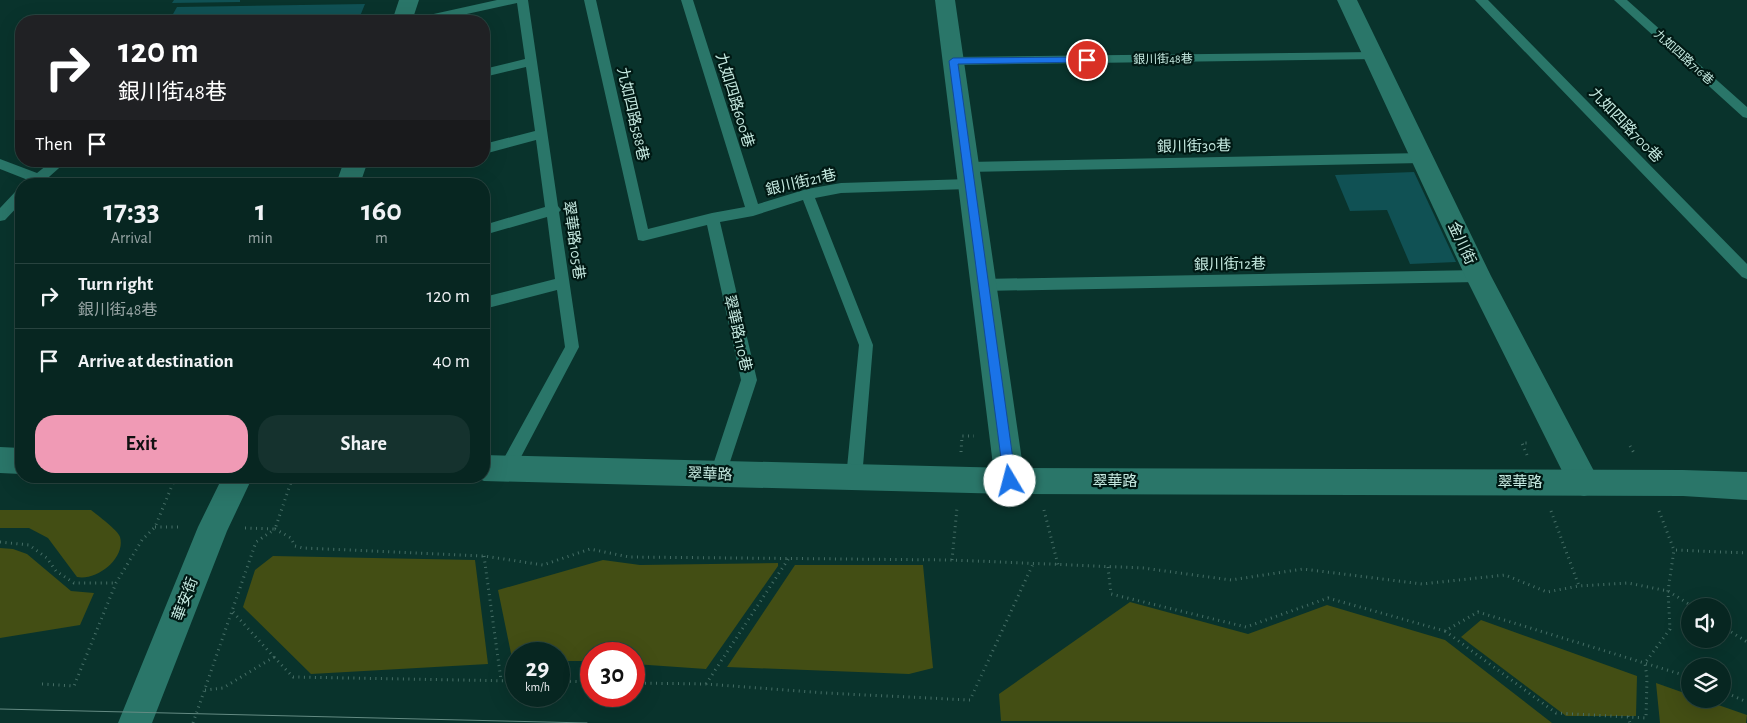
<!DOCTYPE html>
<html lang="en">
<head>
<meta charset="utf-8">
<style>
  body { margin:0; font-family:"Alegreya Sans","Noto Sans TC",sans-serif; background:#15322e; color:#f1f3f6; height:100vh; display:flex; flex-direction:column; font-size:19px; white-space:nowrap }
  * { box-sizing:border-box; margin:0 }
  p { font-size:16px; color:#98a5a5 }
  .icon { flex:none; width:28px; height:28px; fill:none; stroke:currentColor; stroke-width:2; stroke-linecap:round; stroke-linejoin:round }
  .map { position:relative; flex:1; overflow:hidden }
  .side { position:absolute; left:15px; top:178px; width:475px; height:305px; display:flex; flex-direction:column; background:#072621; border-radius:20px; box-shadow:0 5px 20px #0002,0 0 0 1px #28433f }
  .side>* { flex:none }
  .guide { position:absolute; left:15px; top:15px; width:475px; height:152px; border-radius:20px; box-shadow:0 5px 20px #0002,0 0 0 1px #28433f; background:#202124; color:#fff; overflow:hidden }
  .fabs { position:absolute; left:1681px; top:598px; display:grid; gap:10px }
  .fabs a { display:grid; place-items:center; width:50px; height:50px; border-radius:50%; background:#072621; box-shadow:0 5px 20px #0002,0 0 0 1px #28433f; font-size:25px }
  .speed { position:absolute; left:505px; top:642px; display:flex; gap:10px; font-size:25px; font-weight:700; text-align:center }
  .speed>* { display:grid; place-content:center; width:65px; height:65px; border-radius:50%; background:#072621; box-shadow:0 5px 20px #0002,0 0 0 1px #28433f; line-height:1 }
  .speed small { font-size:12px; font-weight:400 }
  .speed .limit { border:8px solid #d22; background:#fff; color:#111 }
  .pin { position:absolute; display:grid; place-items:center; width:42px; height:42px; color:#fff; margin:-21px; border:2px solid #fff; border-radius:50%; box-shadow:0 1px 5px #0007 }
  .me { position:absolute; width:55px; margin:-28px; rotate:352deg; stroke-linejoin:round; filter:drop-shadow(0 0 4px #0008) }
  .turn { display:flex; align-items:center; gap:18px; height:105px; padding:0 20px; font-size:22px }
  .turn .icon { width:65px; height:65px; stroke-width:2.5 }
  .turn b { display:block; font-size:35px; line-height:42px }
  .then { display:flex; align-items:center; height:48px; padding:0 20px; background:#0003; gap:10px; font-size:19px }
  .eta { display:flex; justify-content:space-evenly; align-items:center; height:85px; text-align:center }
  .eta b { font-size:30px; font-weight:600; line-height:35px }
  .primary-button { display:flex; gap:10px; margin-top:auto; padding:10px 20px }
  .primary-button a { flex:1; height:58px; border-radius:20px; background:#f09ab5; color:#111; font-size:20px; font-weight:600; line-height:58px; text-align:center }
  .primary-button a+a { background:#15322e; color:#f1f3f6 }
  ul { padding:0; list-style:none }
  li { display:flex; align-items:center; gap:15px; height:65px; padding:0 20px; border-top:1px solid #28433f }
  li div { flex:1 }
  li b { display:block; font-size:19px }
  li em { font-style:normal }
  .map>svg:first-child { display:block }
</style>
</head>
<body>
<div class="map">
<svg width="1747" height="723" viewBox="0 0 1747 723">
  <rect width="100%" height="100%" fill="#09332c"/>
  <!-- green -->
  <path fill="#434e14" d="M0 510H91C97 515 118 530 120 537 126 558 97 581 77 577L48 538 29 528H0Z
    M0 548 13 549 27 554 71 591 94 593 80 625 0 638Z
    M273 556 475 560 488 664 311 674 243 607 255 570Z
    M603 560 640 565 778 563V566L706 669 634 664V654H591V661H559V654H516V668H514L498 590Z
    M795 565H923L933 668 909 674 727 667Z
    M1130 602 1248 634 1327 605 1445 640 1552 723 1001 721 999 694Z
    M1481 620 1637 676 1636 716H1566L1461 637Z
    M1656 683 1690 695V699H1701L1747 715 1746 723H1660Z"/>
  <!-- building -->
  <path fill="#105154" d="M174 0H240V2L172 3Z
    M365 4 358 21H169L177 7Z
    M1414 172 1456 262 1410 264 1387 210 1350 211 1335 175Z"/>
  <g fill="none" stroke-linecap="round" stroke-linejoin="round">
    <!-- path -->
    <path stroke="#466e66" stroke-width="3" stroke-dasharray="1 4.5" stroke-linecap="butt" d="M1630 446 1634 453
      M961 452 962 436H974
      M1527 455 1522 443H1531
      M1044 510 1058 565
      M1551 511 1579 586
      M1659 511 1674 550
      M155 527H182
      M245 528 275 529 293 476
      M0 542 29 545 47 558 56 571 74 583H116
      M484 556 501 680
      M952 560 957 508
      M1108 567 1111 594 1246 627 1328 598 1445 631 1478 612 1690 677
      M1722 626 1747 642
      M1445 631 1556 713 1646 718 1647 678 1645 663 1670 629 1668 591 1674 550 1747 553
      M274 657 293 677 516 681
      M559 681 591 682
      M634 683 706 684 825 693 970 700 1033 564
      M42 684 74 686 116 583 142 540 155 527 176 476
      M706 684 789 558
      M205 690 223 688 274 657 233 612
      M1722 691 1747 702
      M1628 716 1630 723
      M193 723 256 542 275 529 291 538 295 546 303 548 484 556 543 565 590 549 629 557 952 560 1143 568 1231 580 1303 569 1422 584 1505 575 1547 592 1579 586 1628 583 1668 591 1692 606"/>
    <!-- lane -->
    <path fill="#2a7669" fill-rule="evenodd" d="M497 0H528L558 206 561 210 559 212 579 347 512 474 506 476 500 474 498 469 565 347 557 290 484 309V297L555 279 547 217 484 235V225L545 207 536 140 484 154V144L535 131 526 67 484 77V69L525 59 517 3 435 21H414L420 17Z
      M584 0H596L648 229 712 213 745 207 681 0H693L758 204 807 189 841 183 969 179 974 181 976 184 974 187 969 189 841 193 815 198 873 345 862 478 860 483 854 485 848 483 846 478 859 345 803 200 753 216 720 222 757 380 726 474 724 479 718 481 712 479 710 474 741 380 707 225 643 241 638 240Z
      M1475 0H1488L1747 264V279L1742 277Z
      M1614 0H1627L1747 107V118L1743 117Z
      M1374 52 1380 56 1378 59 953 65 947 61 953 57Z
      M1422 153 1427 155 1428 158 1427 161 1422 163 967 172 962 170 960 167 962 164 967 162Z
      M0 159 37 173 52 161H67L41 184H26L28 180 0 169Z
      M21 190V203L5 220 0 221V208L16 191Z
      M1478 270 1483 272 1485 276 1483 280 1478 282 983 291 978 289 976 285 978 281 983 279Z"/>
    <!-- street -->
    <path fill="#2a7669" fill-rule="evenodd" d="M399 0H419L412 21H392Z
      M935 0H955L1025 481 1020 491 1010 494 1000 491 995 481Z
      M1337 0H1357L1491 276 1595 473 1599 483 1595 493 1584 496 1573 493 1465 276Z
      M344 161H368L360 184H336Z
      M223 476H253L227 531 152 723H118L198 527Z"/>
    <!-- secondary -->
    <path fill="#2a7669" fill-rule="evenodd" d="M0 447 21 448V474L0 473Z
      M484 455 1010 468 1683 470 1747 472V500L1683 496 1010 494 484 481 473 476H484Z"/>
    <!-- tram -->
    <path stroke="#648b83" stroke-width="1" d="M0 709 587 723"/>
  </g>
  <!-- route -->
  <path fill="#1a73e8" stroke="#114b97" d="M1087 57 1091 60 1090 62 958 64 1016 481 1014 485 1010 487 1006 485 1004 481 949 61 953 58Z"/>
  <g text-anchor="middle" stroke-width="4.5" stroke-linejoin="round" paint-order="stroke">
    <!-- far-street labels -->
    <g font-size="12" fill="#c5e9e0" stroke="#001914">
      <text transform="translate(1684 57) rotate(42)" y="4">九如四路716巷</text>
      <text transform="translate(1163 59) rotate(-1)" y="4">銀川街48巷</text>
    </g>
    <!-- street labels -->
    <g font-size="15" fill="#c5e9e0" stroke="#001914">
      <text transform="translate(735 100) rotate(73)" y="5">九如四路600巷</text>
      <text transform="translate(633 114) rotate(77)" y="5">九如四路588巷</text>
      <text transform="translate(1626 125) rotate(46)" y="5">九如四路700巷</text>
      <text transform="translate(1194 146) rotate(-1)" y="5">銀川街30巷</text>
      <text transform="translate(801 182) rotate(-13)" y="5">銀川街21巷</text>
      <text transform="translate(574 240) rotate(82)" y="5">翠華路105巷</text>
      <text transform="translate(1462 243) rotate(65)" y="5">金川街</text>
      <text transform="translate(1230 264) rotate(-1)" y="5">銀川街12巷</text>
      <text transform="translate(738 333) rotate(77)" y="5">翠華路110巷</text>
      <text transform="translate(710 474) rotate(2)" y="5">翠華路</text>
      <text x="1115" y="486">翠華路</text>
      <text x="1520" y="487">翠華路</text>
      <text transform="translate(185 599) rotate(-69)" y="5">華安街</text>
    </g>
  </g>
</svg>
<div class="fabs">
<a><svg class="icon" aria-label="sound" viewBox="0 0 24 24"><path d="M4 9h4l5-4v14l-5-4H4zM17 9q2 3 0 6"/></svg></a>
<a><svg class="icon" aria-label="layers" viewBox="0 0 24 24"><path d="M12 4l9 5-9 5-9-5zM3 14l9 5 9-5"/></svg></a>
</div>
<div class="speed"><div>29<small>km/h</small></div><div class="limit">30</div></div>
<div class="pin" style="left:1087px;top:60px;background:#d93025"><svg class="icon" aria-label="arrive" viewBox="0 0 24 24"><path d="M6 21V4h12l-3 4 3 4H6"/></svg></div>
<svg class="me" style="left:1010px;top:481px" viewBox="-20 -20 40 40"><circle r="19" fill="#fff"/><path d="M0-13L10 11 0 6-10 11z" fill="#1a73e8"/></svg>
<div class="guide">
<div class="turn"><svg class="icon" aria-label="right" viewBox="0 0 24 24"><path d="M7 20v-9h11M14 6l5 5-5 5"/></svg><div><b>120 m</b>銀川街48巷</div></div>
<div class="then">Then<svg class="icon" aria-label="arrive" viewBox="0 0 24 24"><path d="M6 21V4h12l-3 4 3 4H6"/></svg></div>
</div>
<section class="side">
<div class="eta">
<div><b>17:33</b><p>Arrival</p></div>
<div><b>1</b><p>min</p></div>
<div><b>160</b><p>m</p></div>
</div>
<ul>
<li><svg class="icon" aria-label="right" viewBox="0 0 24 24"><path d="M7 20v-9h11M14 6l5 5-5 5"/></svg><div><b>Turn right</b><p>銀川街48巷</p></div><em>120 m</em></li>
<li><svg class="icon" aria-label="arrive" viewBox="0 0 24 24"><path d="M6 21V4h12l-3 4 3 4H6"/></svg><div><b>Arrive at destination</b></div><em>40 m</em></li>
</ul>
<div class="primary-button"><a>Exit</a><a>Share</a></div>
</section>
</div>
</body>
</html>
